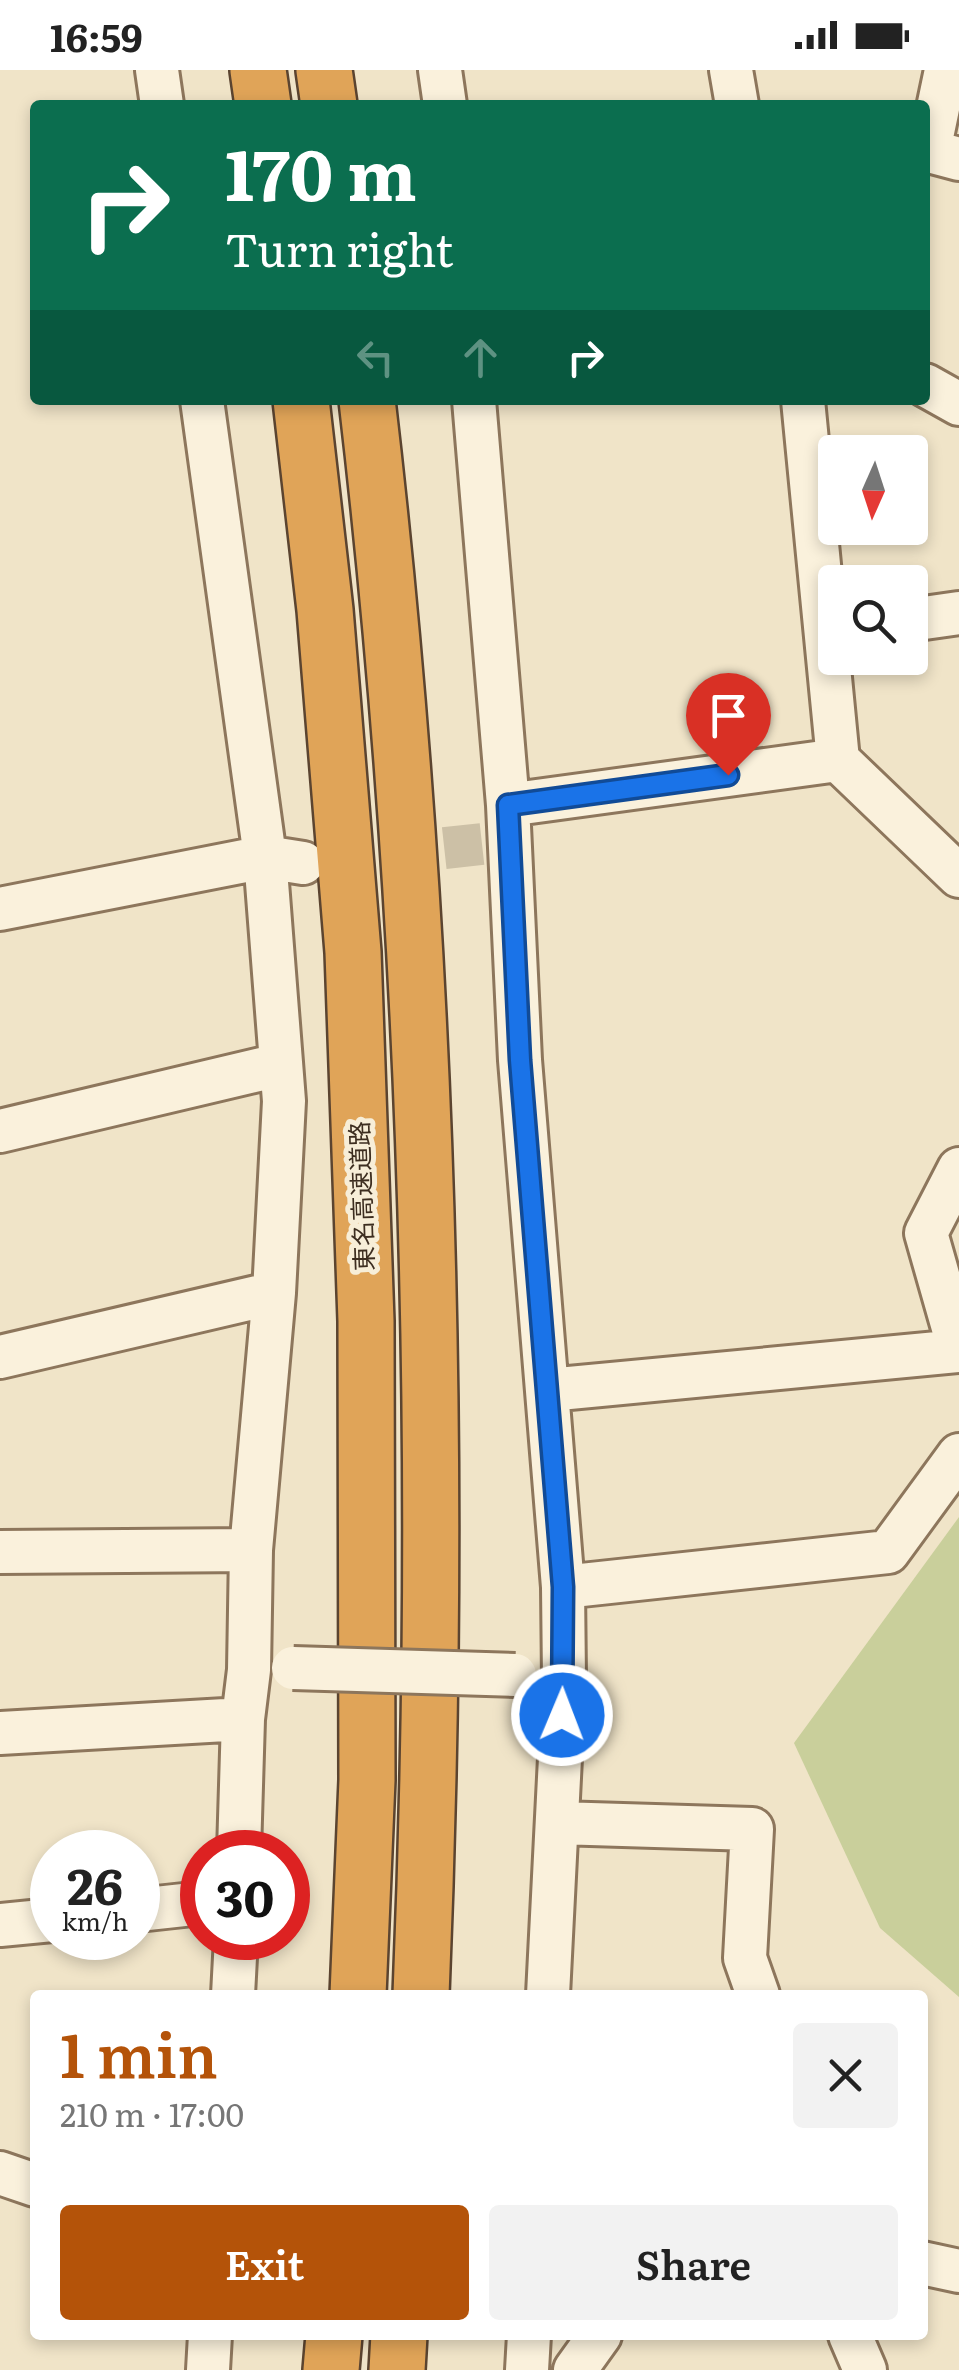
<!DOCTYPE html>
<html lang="en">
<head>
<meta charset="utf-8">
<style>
  body { margin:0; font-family:Literata,"Noto Sans JP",serif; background:#f2f2f2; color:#222; height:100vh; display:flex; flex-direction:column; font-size:38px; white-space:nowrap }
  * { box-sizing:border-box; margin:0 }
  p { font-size:32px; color:#767676 }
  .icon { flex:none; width:55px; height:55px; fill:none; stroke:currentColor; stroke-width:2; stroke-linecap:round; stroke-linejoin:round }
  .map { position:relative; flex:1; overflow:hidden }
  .drawer { position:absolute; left:30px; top:1920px; width:898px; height:350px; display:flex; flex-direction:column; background:#fff; border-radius:10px; box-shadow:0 5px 15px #0003 }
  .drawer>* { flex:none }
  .guide { position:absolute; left:30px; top:30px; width:900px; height:305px; border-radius:10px; box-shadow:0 5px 15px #0003; background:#0b6e4f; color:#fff; overflow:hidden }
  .needle { width:65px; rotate:183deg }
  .tools { position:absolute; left:818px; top:365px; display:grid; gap:20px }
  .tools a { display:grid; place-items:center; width:110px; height:110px; border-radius:10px; background:#fff; box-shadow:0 5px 15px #0003; font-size:50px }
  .speed { position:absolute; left:30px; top:1760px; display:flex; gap:20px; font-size:50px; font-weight:700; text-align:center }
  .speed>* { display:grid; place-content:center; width:130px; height:130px; border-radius:50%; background:#fff; box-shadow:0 5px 15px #0003; line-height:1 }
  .speed small { font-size:25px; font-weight:400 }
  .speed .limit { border:15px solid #d22; background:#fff; color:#111 }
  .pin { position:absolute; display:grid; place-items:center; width:85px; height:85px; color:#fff; margin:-102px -42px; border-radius:50% 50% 50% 0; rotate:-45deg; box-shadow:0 0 10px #0007 }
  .pin .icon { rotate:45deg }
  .me { position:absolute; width:110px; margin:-55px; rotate:1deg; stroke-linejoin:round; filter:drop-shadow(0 0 8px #0008) }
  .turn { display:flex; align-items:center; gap:35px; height:210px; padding:0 30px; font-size:45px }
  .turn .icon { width:130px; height:130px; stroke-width:2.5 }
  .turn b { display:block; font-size:70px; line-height:85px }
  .lanes { display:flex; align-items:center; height:95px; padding:0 30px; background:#0003; justify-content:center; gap:50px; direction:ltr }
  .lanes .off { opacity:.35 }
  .round { display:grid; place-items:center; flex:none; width:105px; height:105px; border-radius:10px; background:#f2f2f2 }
  .summary { display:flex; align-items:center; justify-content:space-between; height:170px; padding:0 30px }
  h1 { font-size:60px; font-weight:600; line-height:75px; color:#b45309 }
  .action { display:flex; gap:20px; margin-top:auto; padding:20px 30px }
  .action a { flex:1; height:115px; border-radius:10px; background:#b45309; color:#fff; font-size:40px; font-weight:600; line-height:115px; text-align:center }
  .action a+a { background:#f2f2f2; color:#222 }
  .status { display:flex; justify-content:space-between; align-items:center; height:70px; padding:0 50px; background:#fff; direction:ltr }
  .status svg { height:28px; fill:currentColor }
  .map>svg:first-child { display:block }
</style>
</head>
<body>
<div class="status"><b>16:59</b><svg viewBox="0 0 49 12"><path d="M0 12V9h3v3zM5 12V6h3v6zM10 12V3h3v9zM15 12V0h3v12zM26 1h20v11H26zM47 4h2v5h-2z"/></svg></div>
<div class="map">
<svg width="959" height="2300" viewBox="0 0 959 2300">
  <rect width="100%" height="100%" fill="#f0e4c8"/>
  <!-- green -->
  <path fill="#c9cf9b" d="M959 1447V1927L880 1858 794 1673Z"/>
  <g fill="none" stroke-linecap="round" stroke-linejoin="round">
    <!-- minor-tunnel -->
    <path stroke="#ccc0a6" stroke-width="42" stroke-dasharray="42 21" stroke-linecap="butt" d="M319 792 482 774"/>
    <defs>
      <path id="minor" d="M157 0 162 35
        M440 0 445 35
        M731 0 737 35
        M946 0 929 81 959 89
        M925 315 959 334
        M202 330 265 787 284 1031 274 1223 251 1480 249 1600 243 1649 239 1782
        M474 330 508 735 520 990 563 1517 564 1609 548 1925
        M803 330 838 690 959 806
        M910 550 959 543
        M508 735 838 690
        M0 839 265 787 303 793
        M0 1061 279 995
        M959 1099 926 1163 959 1279
        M0 1287 274 1223
        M548 1320 959 1281
        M0 1482 251 1480
        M563 1517 888 1482 959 1385
        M0 1663 243 1649
        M558 1753 752 1759 745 1888 758 1925
        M138 1840 202 1833
        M0 1855 52 1850
        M233 1925 236 1868
        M0 2103 35 2115
        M922 2193 959 2201
        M850 2265 865 2300
        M208 2300 210 2265
        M527 2300 529 2265
        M575 2300 600 2265"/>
      <path id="motorway" d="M258 0 263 35
        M324 0 329 35
        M301 330 325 540 353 882 366 1251 367 1710 358 1925
        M367 330C429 859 443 1393 421 1925
        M331 2300 334 2265
        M397 2300 399 2265"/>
    </defs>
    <!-- minor casing -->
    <use href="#minor" stroke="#8d765c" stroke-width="48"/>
    <!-- motorway casing -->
    <use href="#motorway" stroke="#5b4430" stroke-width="60"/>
    <!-- minor -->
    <use href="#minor" stroke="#faf1dc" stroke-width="42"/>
    <!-- motorway -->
    <use href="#motorway" stroke="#e0a458" stroke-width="55"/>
    <defs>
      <path id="minor-bridge" d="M293 1598 515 1605"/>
    </defs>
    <!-- minor-bridge casing -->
    <use href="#minor-bridge" stroke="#8d765c" stroke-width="48" stroke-linecap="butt"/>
    <!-- minor-bridge -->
    <use href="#minor-bridge" stroke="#faf1dc" stroke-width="42"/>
  </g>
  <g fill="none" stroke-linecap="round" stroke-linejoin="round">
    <defs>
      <path id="route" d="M562 1645 563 1517 520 990 508 735 728 705"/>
    </defs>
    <!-- route casing -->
    <use href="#route" stroke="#114b97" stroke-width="25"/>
    <!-- route -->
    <use href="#route" stroke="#1a73e8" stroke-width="18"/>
  </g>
  <g text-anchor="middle" stroke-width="10" stroke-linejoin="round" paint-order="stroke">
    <!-- street labels -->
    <g font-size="25" fill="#3d2e20" stroke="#f7eed8">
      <text transform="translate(362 1126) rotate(-92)" y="9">東名高速道路</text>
    </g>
  </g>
</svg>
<div class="tools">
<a><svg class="needle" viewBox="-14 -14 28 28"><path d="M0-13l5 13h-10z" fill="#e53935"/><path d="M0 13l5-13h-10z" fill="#767676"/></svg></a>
<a><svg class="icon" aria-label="search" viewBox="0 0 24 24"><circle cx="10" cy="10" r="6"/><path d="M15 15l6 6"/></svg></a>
</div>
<div class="speed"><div>26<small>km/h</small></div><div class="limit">30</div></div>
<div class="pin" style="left:728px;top:705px;background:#d93025"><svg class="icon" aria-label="arrive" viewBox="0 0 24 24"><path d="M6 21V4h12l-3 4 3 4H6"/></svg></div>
<svg class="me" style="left:562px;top:1645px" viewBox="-20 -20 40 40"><circle r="17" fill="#1a73e8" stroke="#fff" stroke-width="3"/><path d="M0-11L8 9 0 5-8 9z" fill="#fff"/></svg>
<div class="guide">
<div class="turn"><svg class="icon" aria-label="right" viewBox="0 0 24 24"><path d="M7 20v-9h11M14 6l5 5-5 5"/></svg><div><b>170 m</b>Turn right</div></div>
<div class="lanes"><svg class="icon off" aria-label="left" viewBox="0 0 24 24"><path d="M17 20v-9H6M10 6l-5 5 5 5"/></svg><svg class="icon off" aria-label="ahead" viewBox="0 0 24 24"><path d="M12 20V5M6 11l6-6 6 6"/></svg><svg class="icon" aria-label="right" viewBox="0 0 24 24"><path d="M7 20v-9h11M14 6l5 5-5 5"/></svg></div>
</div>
<section class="drawer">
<div class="summary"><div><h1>1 min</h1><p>210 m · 17:00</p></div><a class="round"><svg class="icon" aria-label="close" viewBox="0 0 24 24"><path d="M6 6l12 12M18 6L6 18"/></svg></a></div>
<div class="action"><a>Exit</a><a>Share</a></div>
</section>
</div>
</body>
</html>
